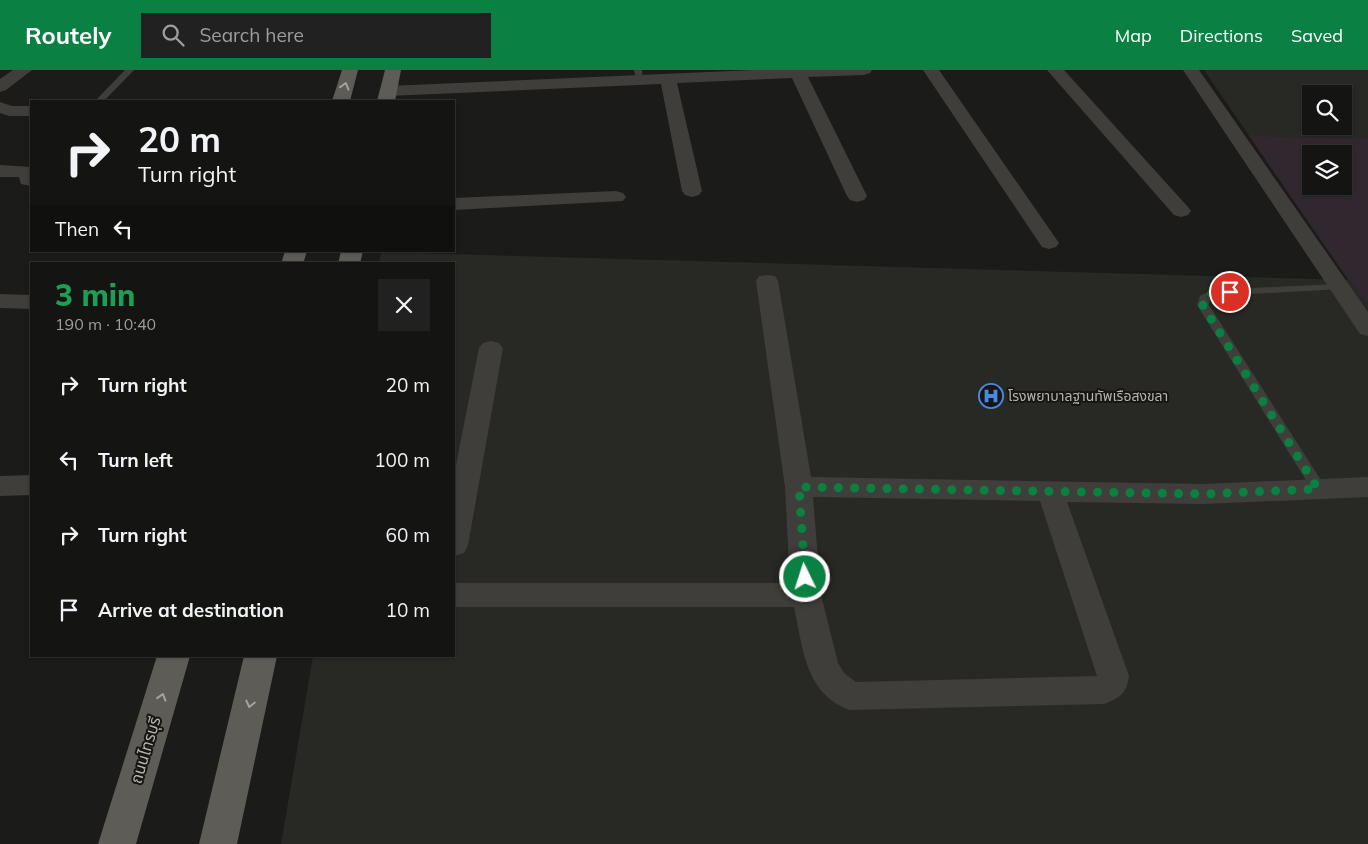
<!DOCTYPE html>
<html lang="en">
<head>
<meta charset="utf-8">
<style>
  body { margin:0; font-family:Mulish,"Noto Sans Thai",sans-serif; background:#212121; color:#f1f3f6; height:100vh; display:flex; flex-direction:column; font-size:19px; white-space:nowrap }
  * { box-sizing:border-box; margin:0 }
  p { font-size:16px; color:#9d9ea0 }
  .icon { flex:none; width:28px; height:28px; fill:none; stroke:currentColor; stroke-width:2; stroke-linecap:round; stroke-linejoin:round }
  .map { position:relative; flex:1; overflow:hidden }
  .sheet { position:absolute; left:30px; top:192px; width:425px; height:395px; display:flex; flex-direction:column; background:#141413; border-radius:0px; box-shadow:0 1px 4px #0004,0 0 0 1px #333 }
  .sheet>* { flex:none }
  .hud { position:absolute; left:30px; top:30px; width:425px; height:152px; border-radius:0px; box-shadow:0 1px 4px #0004,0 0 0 1px #333; background:#141413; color:#f1f3f6; overflow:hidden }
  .controls { position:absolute; left:1302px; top:15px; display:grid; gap:10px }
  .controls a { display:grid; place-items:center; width:50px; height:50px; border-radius:0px; background:#141413; box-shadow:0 1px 4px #0004,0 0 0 1px #333; font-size:25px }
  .pin { position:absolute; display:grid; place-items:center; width:42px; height:42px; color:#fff; margin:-21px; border:2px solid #fff; border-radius:50%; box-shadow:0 1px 5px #0007 }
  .me { position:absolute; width:55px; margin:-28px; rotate:356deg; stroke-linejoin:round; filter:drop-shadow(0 0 4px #0008) }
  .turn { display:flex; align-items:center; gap:18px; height:105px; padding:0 25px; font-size:22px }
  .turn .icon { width:65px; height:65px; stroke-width:2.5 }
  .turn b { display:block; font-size:35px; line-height:42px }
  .then { display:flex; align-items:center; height:48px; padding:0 25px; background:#0003; gap:10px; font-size:19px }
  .round { display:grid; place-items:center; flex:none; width:52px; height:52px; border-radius:0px; background:#212121 }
  .headline { display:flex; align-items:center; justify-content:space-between; height:85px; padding:0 25px }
  h1 { font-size:30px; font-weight:800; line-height:38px; color:#1e9e55 }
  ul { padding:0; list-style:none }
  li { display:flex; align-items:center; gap:15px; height:75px; padding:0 25px }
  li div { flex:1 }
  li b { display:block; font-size:19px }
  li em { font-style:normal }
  header { display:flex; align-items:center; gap:30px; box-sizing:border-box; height:70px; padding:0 25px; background:#0b8043; color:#fff }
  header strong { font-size:24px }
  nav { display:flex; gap:28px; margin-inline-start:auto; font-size:18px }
  .search { width:350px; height:45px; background:#212121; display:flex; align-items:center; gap:12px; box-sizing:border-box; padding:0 18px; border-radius:0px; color:#9d9ea0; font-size:19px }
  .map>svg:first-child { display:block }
</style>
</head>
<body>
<header>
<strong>Routely</strong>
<div class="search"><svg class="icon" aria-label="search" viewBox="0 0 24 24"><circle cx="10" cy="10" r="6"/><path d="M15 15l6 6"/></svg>Search here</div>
<nav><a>Map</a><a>Directions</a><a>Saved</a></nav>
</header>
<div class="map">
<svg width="1368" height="774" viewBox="0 0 1368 774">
  <rect width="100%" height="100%" fill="#1b1b19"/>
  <!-- built -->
  <path fill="#282825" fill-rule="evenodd" d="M1204 0H1368V774H281L313 586H454V194H379L381 182 1348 210ZM1311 24H1344V56H1311ZM1311 84H1344V116H1311Z"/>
  <!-- green -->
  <path fill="#30272f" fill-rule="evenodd" d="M1249 66 1364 69 1368 67V234L1349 210ZM1311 84H1344V116H1311Z"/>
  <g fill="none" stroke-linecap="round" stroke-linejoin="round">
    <!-- service -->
    <path fill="#403e3a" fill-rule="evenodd" d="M125 0H134L104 31H95Z
      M634 0H642L643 13H637Z
      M1337 214 1343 217 1341 219 1215 226 1210 230 1209 235 1324 415 1326 419 1324 423 1319 424 1314 423 1197 235 1200 226 1212 220Z"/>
    <!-- minor -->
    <path fill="#403e3a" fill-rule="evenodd" d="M13 0H32L6 20 0 22V9Z
      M754 0H872L870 3 864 5 808 7 867 126 864 130 857 132 850 130 847 126 792 8 677 13 702 121 699 125 692 127 685 125 682 121 661 14 388 26 382 25 380 21 382 17 388 16Z
      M923 0H939L1059 173 1056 177 1049 179 1042 177Z
      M1047 0H1064L1188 137 1191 141 1188 145 1181 147 1174 145Z
      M1183 0H1199L1368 242V266L1360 264Z
      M0 32 12 36H31V46H9L0 43Z
      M0 95 31 97V116L21 114 19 107H0Z
      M616 121 623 123 626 127 623 131 454 140V128Z
      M767 205 775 206 778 211 811 407 1204 414 1368 407V427L1204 434 1067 432 1129 606C1127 623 1120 628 1104 634L850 640C805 624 803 578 794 537H454V513H790L785 417 756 211 759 206ZM813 427 1040 431 1097 606 856 612 844 603 838 593 821 525Z
      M0 224 31 225V239L0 238Z
      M491 271 499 273 503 278 468 475 464 483 454 486V405L479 278 483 273Z
      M31 405V425L0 426V406Z"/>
    <!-- primary -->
    <path fill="#5e5c57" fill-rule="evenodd" d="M342 0H358L350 31H332Z
      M385 0H401L395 31H377Z
      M285 181H307L303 194H281Z
      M341 181H363L360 194H338Z
      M157 586H190L136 774H98Z
      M244 586H277L237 774H199Z"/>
  </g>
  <!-- one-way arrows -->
  <defs><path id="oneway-chevron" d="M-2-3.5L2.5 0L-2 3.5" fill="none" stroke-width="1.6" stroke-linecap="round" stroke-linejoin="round" transform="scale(1.25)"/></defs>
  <g stroke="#a7a39c">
    <use href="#oneway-chevron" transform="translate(345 16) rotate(-73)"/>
    <use href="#oneway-chevron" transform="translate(162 627) rotate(-73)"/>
    <use href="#oneway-chevron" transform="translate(250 634) rotate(103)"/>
  </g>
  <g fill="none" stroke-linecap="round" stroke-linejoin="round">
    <!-- route -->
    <path stroke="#0b8043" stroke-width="9" stroke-dasharray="0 16.2" d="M805 507 799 417 1204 424 1318 419 1203 236 1204 228 1212 223 1230 222"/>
  </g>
  <!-- icons -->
  <defs>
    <symbol id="hospital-ring" viewBox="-11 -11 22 22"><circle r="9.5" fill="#161614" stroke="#4a89e2" stroke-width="1.5"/><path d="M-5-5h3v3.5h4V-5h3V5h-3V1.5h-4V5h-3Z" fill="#4a89e2"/></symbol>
  </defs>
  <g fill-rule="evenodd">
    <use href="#hospital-ring" x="977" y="312" width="28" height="28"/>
  </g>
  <g text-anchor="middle" stroke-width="4" stroke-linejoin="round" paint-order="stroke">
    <!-- poi labels -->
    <g font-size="14" fill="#b9b5ad" stroke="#161614" text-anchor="start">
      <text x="1008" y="331">โรงพยาบาลฐานทัพเรือสงขลา</text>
    </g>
    <!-- near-street labels -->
    <g font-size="16" fill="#b9b5ad" stroke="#161614">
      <text transform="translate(145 680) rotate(-73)" y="6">ถนนไทรบุรี</text>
    </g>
  </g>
</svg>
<div class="controls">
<a><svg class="icon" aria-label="search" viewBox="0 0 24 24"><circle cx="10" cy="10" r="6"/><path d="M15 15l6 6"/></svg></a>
<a><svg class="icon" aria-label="layers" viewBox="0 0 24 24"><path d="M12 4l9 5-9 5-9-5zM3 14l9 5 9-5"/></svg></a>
</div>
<div class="pin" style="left:1230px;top:222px;background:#d93025"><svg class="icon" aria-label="arrive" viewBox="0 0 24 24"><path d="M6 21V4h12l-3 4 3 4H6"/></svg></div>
<svg class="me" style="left:805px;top:507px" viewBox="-20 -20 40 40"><circle r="17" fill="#0b8043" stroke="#fff" stroke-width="3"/><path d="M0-11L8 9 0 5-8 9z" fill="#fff"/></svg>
<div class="hud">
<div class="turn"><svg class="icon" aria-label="right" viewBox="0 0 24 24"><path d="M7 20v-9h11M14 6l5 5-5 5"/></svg><div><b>20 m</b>Turn right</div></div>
<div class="then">Then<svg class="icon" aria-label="left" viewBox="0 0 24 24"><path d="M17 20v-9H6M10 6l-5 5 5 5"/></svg></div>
</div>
<section class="sheet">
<div class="headline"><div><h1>3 min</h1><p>190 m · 10:40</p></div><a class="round"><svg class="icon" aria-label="close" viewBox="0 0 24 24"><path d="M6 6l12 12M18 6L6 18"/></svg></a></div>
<ul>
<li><svg class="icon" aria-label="right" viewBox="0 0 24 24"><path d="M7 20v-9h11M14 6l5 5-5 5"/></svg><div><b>Turn right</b></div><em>20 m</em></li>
<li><svg class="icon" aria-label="left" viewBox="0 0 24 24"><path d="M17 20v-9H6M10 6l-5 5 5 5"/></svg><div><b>Turn left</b></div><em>100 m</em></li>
<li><svg class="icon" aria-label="right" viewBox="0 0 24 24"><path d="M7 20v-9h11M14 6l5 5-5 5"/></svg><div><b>Turn right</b></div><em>60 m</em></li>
<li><svg class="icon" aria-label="arrive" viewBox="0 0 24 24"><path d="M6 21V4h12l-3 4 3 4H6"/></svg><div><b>Arrive at destination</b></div><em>10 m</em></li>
</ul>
</section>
</div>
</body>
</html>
